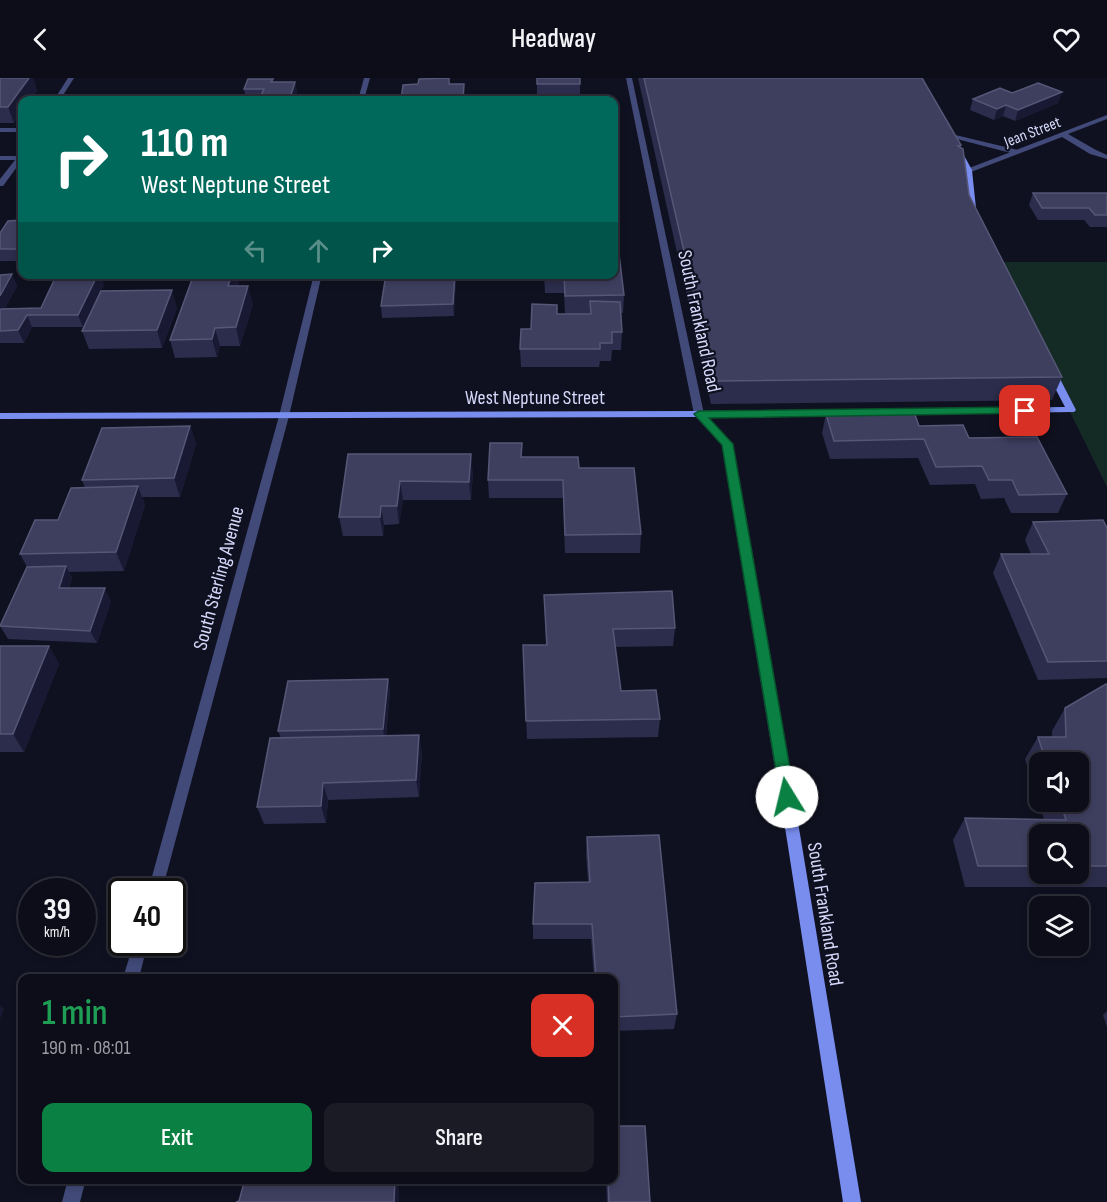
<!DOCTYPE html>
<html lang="en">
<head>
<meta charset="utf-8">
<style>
  body { margin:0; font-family:"Sofia Sans Condensed",sans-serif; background:#1a1b25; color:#f1f3f6; height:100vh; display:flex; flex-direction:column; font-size:22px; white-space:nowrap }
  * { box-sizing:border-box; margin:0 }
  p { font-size:20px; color:#9a9ca2 }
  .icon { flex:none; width:33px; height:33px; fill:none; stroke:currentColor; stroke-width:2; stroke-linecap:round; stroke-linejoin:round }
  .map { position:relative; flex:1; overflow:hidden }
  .side { position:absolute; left:18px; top:896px; width:600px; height:210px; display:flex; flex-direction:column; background:#0c0d18; border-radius:12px; box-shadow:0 3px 9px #0003,0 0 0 2px #2c2d37 }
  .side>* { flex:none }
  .hud { position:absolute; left:18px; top:18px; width:600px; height:183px; border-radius:12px; box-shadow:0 3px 9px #0003,0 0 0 2px #2c2d37; background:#00695c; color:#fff; overflow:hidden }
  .fabs { position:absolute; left:1029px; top:674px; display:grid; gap:12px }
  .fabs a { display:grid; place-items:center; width:60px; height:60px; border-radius:12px; background:#0c0d18; box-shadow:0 3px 9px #0003,0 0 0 2px #2c2d37; font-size:30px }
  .speed { position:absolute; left:18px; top:800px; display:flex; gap:12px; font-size:30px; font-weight:700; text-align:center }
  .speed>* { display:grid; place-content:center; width:78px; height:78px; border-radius:50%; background:#0c0d18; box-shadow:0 3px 9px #0003,0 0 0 2px #2c2d37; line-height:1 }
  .speed small { font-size:15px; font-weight:400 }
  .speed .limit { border:3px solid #111; border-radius:9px; background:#fff; color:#111 }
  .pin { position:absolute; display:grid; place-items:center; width:51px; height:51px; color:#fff; margin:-26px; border-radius:12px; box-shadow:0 3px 9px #0006 }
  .me { position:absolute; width:66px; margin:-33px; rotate:351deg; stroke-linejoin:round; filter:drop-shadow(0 0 4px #0008) }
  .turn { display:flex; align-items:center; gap:21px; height:126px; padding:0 24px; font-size:27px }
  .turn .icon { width:78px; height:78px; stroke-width:2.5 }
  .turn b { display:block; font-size:42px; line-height:51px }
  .lanes { display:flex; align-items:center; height:57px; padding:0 24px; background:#0003; justify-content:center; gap:30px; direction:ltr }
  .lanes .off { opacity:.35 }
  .round { display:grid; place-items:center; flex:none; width:63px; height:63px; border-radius:12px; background:#1a1b25 }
  .overview { display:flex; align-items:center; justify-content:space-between; height:102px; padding:0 24px }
  h1 { font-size:36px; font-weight:600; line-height:45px; color:#1e9e55 }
  .button { display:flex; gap:12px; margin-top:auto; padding:12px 24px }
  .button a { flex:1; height:69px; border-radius:12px; background:#0b8043; color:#fff; font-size:24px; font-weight:600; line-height:69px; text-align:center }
  .button a+a { background:#1a1b25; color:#f1f3f6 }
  header { display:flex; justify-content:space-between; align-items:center; height:78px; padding:0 24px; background:#0c0d18; font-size:27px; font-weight:600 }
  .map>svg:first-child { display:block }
</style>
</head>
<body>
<header><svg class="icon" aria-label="back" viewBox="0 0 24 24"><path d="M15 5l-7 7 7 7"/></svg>Headway<svg class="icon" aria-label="heart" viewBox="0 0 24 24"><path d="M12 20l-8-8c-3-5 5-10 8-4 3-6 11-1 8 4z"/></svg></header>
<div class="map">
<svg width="1107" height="1124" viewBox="0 0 1107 1124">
  <rect width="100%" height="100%" fill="#101120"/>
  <!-- green -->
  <path fill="#142a24" d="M996 184H1107V409Z"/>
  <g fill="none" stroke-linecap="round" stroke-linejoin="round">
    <!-- lane -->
    <path fill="#414a79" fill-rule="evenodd" d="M68 0H74L60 22H54Z
      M0 50H22V54H0Z
      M947 55 1018 72 1019 74 1015 76 945 58 943 57Z
      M19 74H22V82L3 108H0V101L15 82H0V78H17Z"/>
    <!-- street -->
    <path fill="#414a79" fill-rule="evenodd" d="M364 0H370L364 22H358Z
      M626 0H632L704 336 699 339 694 336Z
      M1107 37V41L1068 56 1096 72 1107 77V81L1090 76 1062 59 971 94 964 92Z
      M314 196H322L289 338 162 813H148L279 338Z
      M134 864H148L139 900H123Z
      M68 1101H86L80 1124H62Z"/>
    <!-- secondary -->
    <path fill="#788dee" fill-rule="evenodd" d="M955 72H961L972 92 977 140 970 138 964 92 954 74Z
      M1051 290 1056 293 1076 332 1074 334 707 339 732 366 801 762 861 1124H843L787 762 722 367 696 339 0 341V335L699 333 1065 329 1046 293Z"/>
  </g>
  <!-- wall -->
  <path fill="#2c2c4c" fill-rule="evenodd" d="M0 0H33L37 13 22 22V33L14 45H0Z
    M537 0H580V17H537Z
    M638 0H922L961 67V70L969 117 1062 299 1052 322 711 326Z
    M273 1V4H295L297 15 295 20 246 22 244 11Z
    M1062 14 1058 25 1015 43 1003 38 994 42 970 32 973 21 1012 15Z
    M1033 115H1107V149H1090L1084 142H1038L1029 127Z
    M22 142V183H0V155Z
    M12 196 17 208 5 230H41L104 206 83 249H32L24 265H0V197Z
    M194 196H237L239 208 253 226 240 268H220L217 279 175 280 170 262Z
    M386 196H456L454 238 382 240 381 228Z
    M544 196H614L624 217 623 235H621L622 254 621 272H612L611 283H600L599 289H521L520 271 531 251 557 236H590H565L564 215H545Z
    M177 230 162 270 89 271 82 253Z
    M826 336 969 360 1067 416 1058 435H1011L1004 420 981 421 975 406 930 407 918 380 830 381 822 355Z
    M190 348 196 366 180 419H142L145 427 124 493 69 494 72 500 69 510 111 523 97 565 8 561 0 548 27 489 20 476 58 442 85 410 82 402Z
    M348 376 473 394 471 422H403L399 446 384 447 383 458H343L339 439Z
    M522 379 579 390 641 456 640 475H565L563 420H489L488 402Z
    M1033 444 1107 450V600L1038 602 993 495 1001 476H1031L1025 462Z
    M544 517 675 550 673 568 615 569 621 613 660 641 658 659 527 661 523 567H546Z
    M0 568H49L59 586 24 674H0Z
    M388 601 390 613 386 658 422 674 419 719 328 722 326 745 264 746 257 729 281 660 278 653Z
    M1107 606V809H965L953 762 965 740 1044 741 1025 681 1038 659H1052V653L1065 630ZM1040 684H1078V723H1040ZM1040 756H1078V795H1040Z
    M587 759 677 936 674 951 614 953V900H594L591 861H533V846L588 804 586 775Z
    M1107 933V949L1103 937Z
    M606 1101H614L650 1124H607Z"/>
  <!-- shaded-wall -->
  <path fill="#191933" d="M29 0H33L37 13 30 22H22V33L14 45 8 29Z
    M295 4 297 15 295 22 290 20Z
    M1062 14 1058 25 1015 43 1018 32Z
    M1006 27 1003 38 994 42 997 31Z
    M12 196 17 208 0 241V218Z
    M98 196H100L104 206 83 249 78 237Z
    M232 196H237L239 206 233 226 228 208Z
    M455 196H456V201L454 238 453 226Z
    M248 208 253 226 240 268 236 249Z
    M172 212 177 230 162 270 157 252Z
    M27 237 32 249 24 265 18 252Z
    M215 250 220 268 217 279 212 261Z
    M190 348 196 366 180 419 174 400Z
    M471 376 473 394 471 422 469 404Z
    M400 403 403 422 399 446 397 428Z
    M138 408 145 427 124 493 116 474Z
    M381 428 384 447 383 458 380 439Z
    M66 488 72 500 65 523 59 510Z
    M105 510 111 523 97 565 90 553Z
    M49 568 59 586 24 674 13 656Z
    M388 601 390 613 385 663 383 651Z
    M419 657 422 674 419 719 416 702Z
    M323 705 328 722 326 745 321 728Z
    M0 927 4 931 0 941Z
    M395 1101H399V1124H394Z"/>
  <!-- building -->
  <path fill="#3e3e5f" stroke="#565677" stroke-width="1.5" d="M0 0H29L8 29H0Z
    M449 0V6H464L463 22H401L403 7 418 6 419 1Z
    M537 0H580V6H537Z
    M644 0H922L961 67 958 68 963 71 969 117 1062 299 714 303Z
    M248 1H273L271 4H295L290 20H298L297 22H259L264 11H244Z
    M1038 5 1062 14 1018 32 1006 27 997 31 973 21 1000 10 1012 15Z
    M614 80 615 99H614Z
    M1033 115H1107V137H1095L1089 130H1042Z
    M22 142V171H0V155L8 143Z
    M614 176H619L624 217 565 218 564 197 545 198V196H614Z
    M12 196 0 218V197Z
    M57 196H98L78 237H27L18 252 0 253V232L1 231 41 230Z
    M194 196H232L228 208H248L236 249 215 250 212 261 170 262Z
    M386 196H455L453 226 381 228Z
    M172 212 157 252 82 253 101 213Z
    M590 223 620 224 622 254H612V265H600V271H520L521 251H531L532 226 557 227V236H591Z
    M914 334 919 348 963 347 969 360 1037 359 1067 416 1019 417 1012 402H989L982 388 936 389 924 361 834 363 826 336Z
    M190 348 174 400 82 402 102 350Z
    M490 365H522L521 379H578L579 390H634L641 456 565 457 563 402H488Z
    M348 376H471L469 404 400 403 397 428H381L380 439H339Z
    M138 408 116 474 20 476 35 442H58L71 410Z
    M1103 442 1107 450V583L1048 584 1001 476H1049L1033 444Z
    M66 488 59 510H105L90 553 0 548 27 489Z
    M672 513 675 550 613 551 621 613 656 612 660 641 526 643 523 567H547L544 517Z
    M0 568H49L13 656H0Z
    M388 601 383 651 278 653 288 603Z
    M1106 606H1107V788H1078V756H1040V788H978L965 740 1066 742 1060 723H1078V684H1046L1038 659H1066L1065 630Z
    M419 657 416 702 323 705 321 728 257 729 270 660Z
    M659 757 677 936 614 939V900H596L592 846H533L535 805 590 804 587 759Z
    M614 1048H645L650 1124H609L608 1101H614Z
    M245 1101H395L394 1124H236L239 1123Z"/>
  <!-- route -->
  <path fill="#0b8043" stroke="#07532c" stroke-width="1.5" d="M1025 329 1029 330V335L709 340 733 366 795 719 792 723 787 725 781 723 722 367 694 336 699 333Z"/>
  <g text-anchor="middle" stroke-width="4.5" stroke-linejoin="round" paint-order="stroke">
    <!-- far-street labels -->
    <g font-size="16" fill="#d5d8fa" stroke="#101120">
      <text transform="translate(1032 53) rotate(-21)" y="6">Jean Street</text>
    </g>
    <!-- street labels -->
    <g font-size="20" fill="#d5d8fa" stroke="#101120">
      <text transform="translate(700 243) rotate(78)" y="7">South Frankland Road</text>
      <text x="535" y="326">West Neptune Street</text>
      <text transform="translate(218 500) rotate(-75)" y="7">South Sterling Avenue</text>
      <text transform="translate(826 836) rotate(81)" y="7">South Frankland Road</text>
    </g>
  </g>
</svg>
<div class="fabs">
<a><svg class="icon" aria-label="sound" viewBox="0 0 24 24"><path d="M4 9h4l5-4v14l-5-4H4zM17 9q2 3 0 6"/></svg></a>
<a><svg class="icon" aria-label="search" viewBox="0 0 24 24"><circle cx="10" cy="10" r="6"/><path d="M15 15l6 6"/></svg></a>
<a><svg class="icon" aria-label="layers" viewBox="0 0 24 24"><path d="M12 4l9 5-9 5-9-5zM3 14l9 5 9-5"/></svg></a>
</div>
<div class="speed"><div>39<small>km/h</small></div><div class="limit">40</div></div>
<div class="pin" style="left:1025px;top:333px;background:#d93025"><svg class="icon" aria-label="arrive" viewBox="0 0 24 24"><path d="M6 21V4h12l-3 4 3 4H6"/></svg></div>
<svg class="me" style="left:787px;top:719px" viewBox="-20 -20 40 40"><circle r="19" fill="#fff"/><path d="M0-13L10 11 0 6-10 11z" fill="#0b8043"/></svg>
<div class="hud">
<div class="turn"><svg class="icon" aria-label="right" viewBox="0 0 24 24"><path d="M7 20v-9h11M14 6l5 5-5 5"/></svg><div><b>110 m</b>West Neptune Street</div></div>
<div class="lanes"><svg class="icon off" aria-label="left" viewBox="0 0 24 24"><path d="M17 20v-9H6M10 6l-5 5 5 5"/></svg><svg class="icon off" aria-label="ahead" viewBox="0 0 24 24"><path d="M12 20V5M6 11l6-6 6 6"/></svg><svg class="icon" aria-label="right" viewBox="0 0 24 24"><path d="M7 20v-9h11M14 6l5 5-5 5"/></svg></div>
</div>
<section class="side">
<div class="overview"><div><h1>1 min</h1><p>190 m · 08:01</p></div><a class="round" style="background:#d93025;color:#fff"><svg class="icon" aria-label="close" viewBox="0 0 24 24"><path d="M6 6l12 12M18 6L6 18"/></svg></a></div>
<div class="button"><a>Exit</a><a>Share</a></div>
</section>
</div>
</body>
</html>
